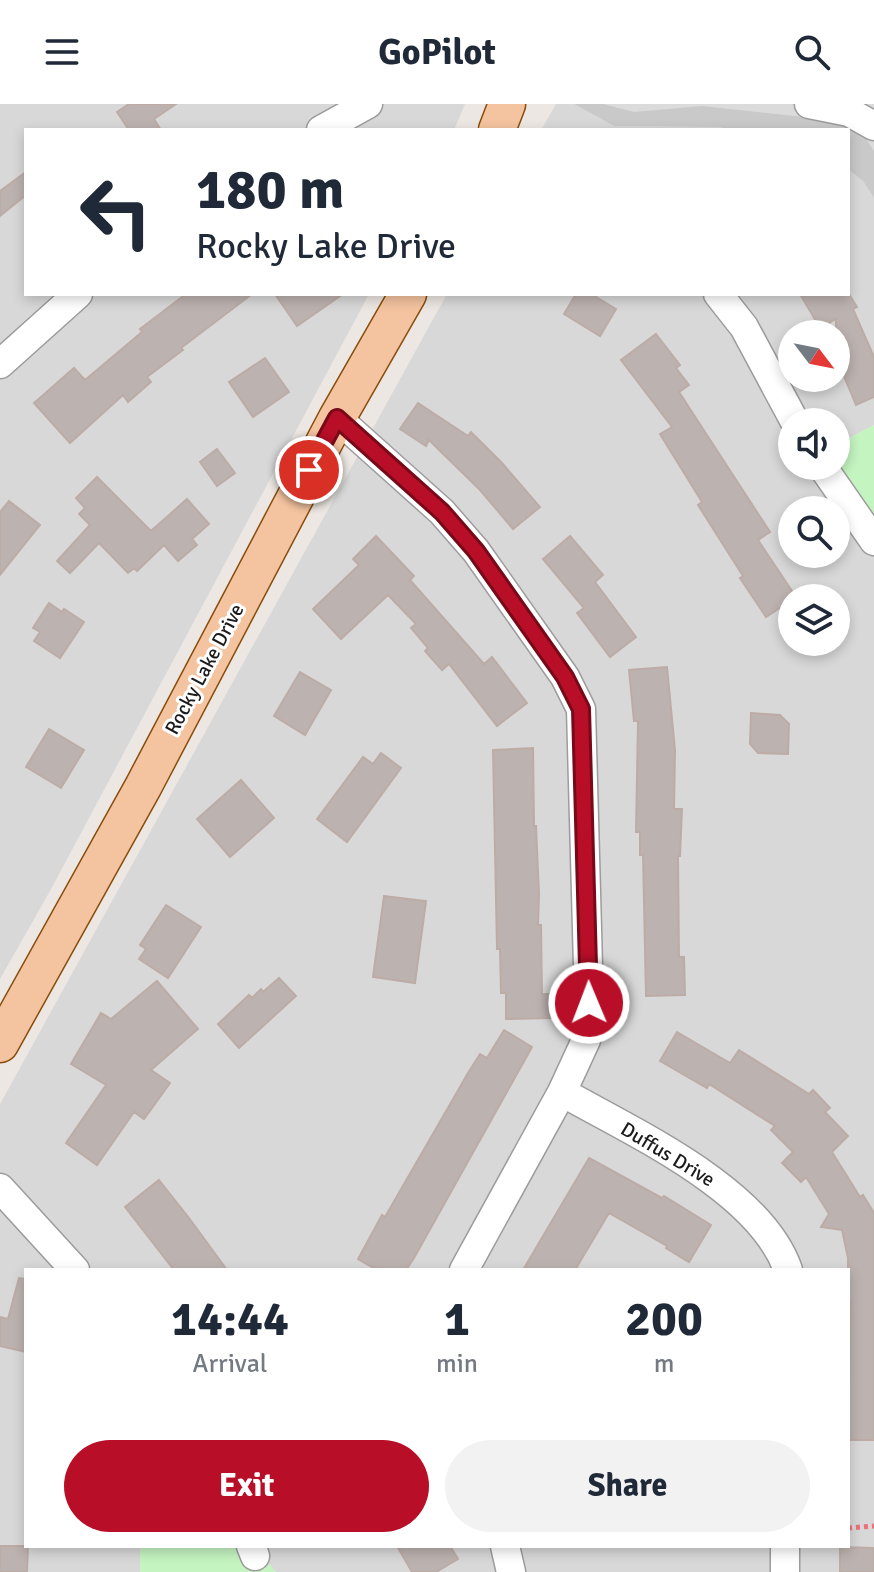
<!DOCTYPE html>
<html lang="en">
<head>
<meta charset="utf-8">
<style>
  body { margin:0; font-family:Signika,sans-serif; background:#f2f2f3; color:#1f2937; height:100vh; display:flex; flex-direction:column; font-size:30px; white-space:nowrap }
  * { box-sizing:border-box; margin:0 }
  p { font-size:26px; color:#747a83 }
  .icon { flex:none; width:44px; height:44px; fill:none; stroke:currentColor; stroke-width:2; stroke-linecap:round; stroke-linejoin:round }
  .map { position:relative; flex:1; overflow:hidden }
  .sheet { position:absolute; left:24px; top:1164px; width:826px; height:280px; display:flex; flex-direction:column; background:#fff; border-radius:0px; box-shadow:0 4px 12px #0003 }
  .sheet>* { flex:none }
  .hud { position:absolute; left:24px; top:24px; width:826px; height:168px; border-radius:0px; box-shadow:0 4px 12px #0003; background:#fff; color:#1f2937; overflow:hidden }
  .needle { width:52px; rotate:122deg }
  .tools { position:absolute; left:778px; top:216px; display:grid; gap:16px }
  .tools a { display:grid; place-items:center; width:72px; height:72px; border-radius:50%; background:#fff; box-shadow:0 4px 12px #0003; font-size:40px }
  .pin { position:absolute; display:grid; place-items:center; width:68px; height:68px; color:#fff; margin:-34px; border:4px solid #fff; border-radius:50%; box-shadow:0 2px 8px #0007 }
  .me { position:absolute; width:88px; margin:-44px; rotate:359deg; stroke-linejoin:round; filter:drop-shadow(0 0 6px #0008) }
  .turn { display:flex; align-items:center; gap:28px; height:168px; padding:0 40px; font-size:36px }
  .turn .icon { width:104px; height:104px; stroke-width:2.5 }
  .turn b { display:block; font-size:56px; line-height:68px }
  .eta { display:flex; justify-content:space-evenly; align-items:center; height:136px; text-align:center }
  .eta b { font-size:48px; font-weight:700; line-height:56px }
  .cta { display:flex; gap:16px; margin-top:auto; padding:16px 40px }
  .cta a { flex:1; height:92px; border-radius:48px; background:#b80e27; color:#fff; font-size:32px; font-weight:700; line-height:92px; text-align:center }
  .cta a+a { background:#f2f2f3; color:#1f2937 }
  header { display:flex; justify-content:space-between; align-items:center; height:104px; padding:0 40px; background:#fff; font-size:36px; font-weight:700 }
  .map>svg:first-child { display:block }
</style>
</head>
<body>
<header><svg class="icon" aria-label="menu" viewBox="0 0 24 24"><path d="M4 6h16M4 12h16M4 18h16"/></svg>GoPilot<svg class="icon" aria-label="search" viewBox="0 0 24 24"><circle cx="10" cy="10" r="6"/><path d="M15 15l6 6"/></svg></header>
<div class="map">
<svg width="874" height="1468" viewBox="0 0 874 1468">
  <rect width="100%" height="100%" fill="#ece7e2"/>
  <!-- residential -->
  <path fill="#d9d8d9" fill-rule="evenodd" d="M0 0H465L454 26H26V190H369L50 787 0 875Z
    M556 0H574L614 22 719 23 730 26H541Z
    M848 65 863 77 874 94V321L836 341V318H792V362H833L874 423V1468H276L253 1442H848V1166H26V1442H140V1468H0V1000L447 190H848ZM792 230H836V274H792ZM792 406H836V450H792ZM792 494H836V538H792Z"/>
  <!-- religious -->
  <path fill="#c9c9c9" d="M574 0H874V94L863 77 848 65V26H730L719 23 614 22Z"/>
  <!-- park -->
  <path fill="#c4f4c0" d="M874 321V423L836 362V341Z
    M140 1442H253L276 1468H140Z"/>
  <!-- parking -->
  <path fill="#dbdbdb" d="M603 0H874V47L864 32 833 16 702 2 634 8Z"/>
  <!-- building -->
  <path fill="#bcb2af" stroke="#bdaca5" stroke-width="2" d="M129 0H176L154 15 161 26H129L117 8Z
    M26 68V91L0 112V87Z
    M186 190H252L181 244 183 246 147 273 151 278 128 298 123 291 70 339 34 299 74 264 85 276 142 228 140 225Z
    M275 190H343L297 222Z
    M576 190H591L616 205 600 232 564 210Z
    M800 190H849L857 203 853 205 874 253V293L856 301 836 253V215L820 224Z
    M656 230 680 261 676 264 689 281 679 288 770 428 758 436 796 493 766 513 740 474 743 472 698 401 702 398 660 330 672 323 621 256Z
    M265 254 289 288 253 313 229 278Z
    M418 299 468 332 471 328 502 359 540 403 513 425 480 386 429 336 426 342 400 325Z
    M217 345 235 369 217 382 200 358Z
    M97 373 151 427 187 395 209 420 192 435 197 441 178 457 164 441 137 467 134 464 128 469 99 439 70 469 57 457 90 421 79 410 85 404 76 394Z
    M9 397 40 421 0 471V408Z
    M376 432 414 472 410 476 484 560 492 553 527 599 497 622 449 560 442 566 425 547 428 544 411 524 416 520 388 491 341 535 313 505 359 461 353 455Z
    M570 432 603 471 595 478 636 533 610 553 577 509 584 504 543 455Z
    M49 499 62 508 64 505 84 518 60 554 34 537 40 528 33 524Z
    M667 563 675 646 674 705H682L680 752H678L679 853H684L685 891 646 892 643 751H640V728H636L638 617H634L629 566Z
    M300 568 331 586 305 631 274 612Z
    M751 609 780 611 789 620 788 650 758 649 750 640Z
    M49 625 84 646 61 684 26 663Z
    M533 644 534 722H536L539 790 538 821H541L542 890H552V914L506 915V889H501L500 845H497L493 646Z
    M381 649 401 664 347 738 317 715 363 653 373 660Z
    M241 676 274 714 230 753 197 715Z
    M384 792 426 797 415 879 373 873Z
    M166 801 201 823 168 874 139 855 146 845 140 841Z
    M279 874 296 892 239 944 218 920 249 891 252 894 261 885 263 888Z
    M157 877 198 925 151 966 170 979 144 1015 134 1008 97 1061 66 1039 106 981 71 960 101 909 111 915Z
    M504 926 532 943 414 1154 406 1166H377L358 1155 382 1111 385 1113 468 969 480 950 487 954Z
    M677 928 730 959 739 946 809 990 813 986 830 1004 825 1008 848 1032 832 1048 860 1093 863 1091 874 1109V1336H848L851 1198 848 1199V1154L842 1126 821 1123 829 1110 806 1073 801 1078 782 1059 793 1048 771 1026 775 1022 709 980 707 984 660 957Z
    M589 1054 662 1094 664 1092 711 1121 689 1158 666 1144 667 1142 609 1109 575 1166H523Z
    M159 1076 189 1114 227 1166H174L125 1103Z
    M19 1174 26 1175V1248L0 1242V1213L8 1215Z
    M0 1442H28L27 1468H0Z
    M397 1442H450L458 1455 436 1468H412Z
    M840 1443 874 1444V1468H840Z"/>
  <g fill="none" stroke-linecap="round" stroke-linejoin="round">
    <defs>
      <path id="minor" d="M809 0 849 8 874 22
        M321 26 368 0
        M718 190 744 223 795 318
        M0 260 78 190
        M337 314 442 408 476 447 565 573 581 605 589 899 586 936 562 988 464 1166
        M822 362 874 437
        M562 988C632 1028 760 1085 788 1166
        M0 1084 75 1166
        M251 1442 255 1452
        M505 1442 511 1468
        M785 1468V1442"/>
      <path id="major" d="M497 26 507 0
        M0 940 143 683 337 314 408 190"/>
    </defs>
    <!-- minor casing -->
    <use href="#minor" stroke="#9c9c9c" stroke-width="31"/>
    <!-- major casing -->
    <use href="#major" stroke="#884c0b" stroke-width="39"/>
    <!-- path -->
    <path stroke="#ef7076" stroke-width="5" stroke-dasharray="4 4" stroke-linecap="butt" d="M848 1424 874 1422"/>
    <!-- minor -->
    <use href="#minor" stroke="#fff" stroke-width="28"/>
    <!-- major -->
    <use href="#major" stroke="#f4c39f" stroke-width="36"/>
  </g>
  <g fill="none" stroke-linecap="round" stroke-linejoin="round">
    <defs>
      <path id="route" d="M309 366 337 314 442 408 476 447 565 573 581 605 589 899"/>
    </defs>
    <!-- route casing -->
    <use href="#route" stroke="#780919" stroke-width="20"/>
    <!-- route -->
    <use href="#route" stroke="#b80e27" stroke-width="14"/>
  </g>
  <g text-anchor="middle" stroke-width="6" stroke-linejoin="round" paint-order="stroke">
    <!-- street labels -->
    <g font-size="20" fill="#1b1b1b" stroke="#fff">
      <text transform="translate(204 565) rotate(-62)" y="7">Rocky Lake Drive</text>
      <text transform="translate(668 1050) rotate(31)" y="7">Duffus Drive</text>
    </g>
  </g>
</svg>
<div class="tools">
<a><svg class="needle" viewBox="-14 -14 28 28"><path d="M0-13l5 13h-10z" fill="#e53935"/><path d="M0 13l5-13h-10z" fill="#747a83"/></svg></a>
<a><svg class="icon" aria-label="sound" viewBox="0 0 24 24"><path d="M4 9h4l5-4v14l-5-4H4zM17 9q2 3 0 6"/></svg></a>
<a><svg class="icon" aria-label="search" viewBox="0 0 24 24"><circle cx="10" cy="10" r="6"/><path d="M15 15l6 6"/></svg></a>
<a><svg class="icon" aria-label="layers" viewBox="0 0 24 24"><path d="M12 4l9 5-9 5-9-5zM3 14l9 5 9-5"/></svg></a>
</div>
<div class="pin" style="left:309px;top:366px;background:#d93025"><svg class="icon" aria-label="arrive" viewBox="0 0 24 24"><path d="M6 21V4h12l-3 4 3 4H6"/></svg></div>
<svg class="me" style="left:589px;top:899px" viewBox="-20 -20 40 40"><circle r="17" fill="#b80e27" stroke="#fff" stroke-width="3"/><path d="M0-11L8 9 0 5-8 9z" fill="#fff"/></svg>
<div class="hud">
<div class="turn"><svg class="icon" aria-label="left" viewBox="0 0 24 24"><path d="M17 20v-9H6M10 6l-5 5 5 5"/></svg><div><b>180 m</b>Rocky Lake Drive</div></div>
</div>
<section class="sheet">
<div class="eta">
<div><b>14:44</b><p>Arrival</p></div>
<div><b>1</b><p>min</p></div>
<div><b>200</b><p>m</p></div>
</div>
<div class="cta"><a>Exit</a><a>Share</a></div>
</section>
</div>
</body>
</html>
